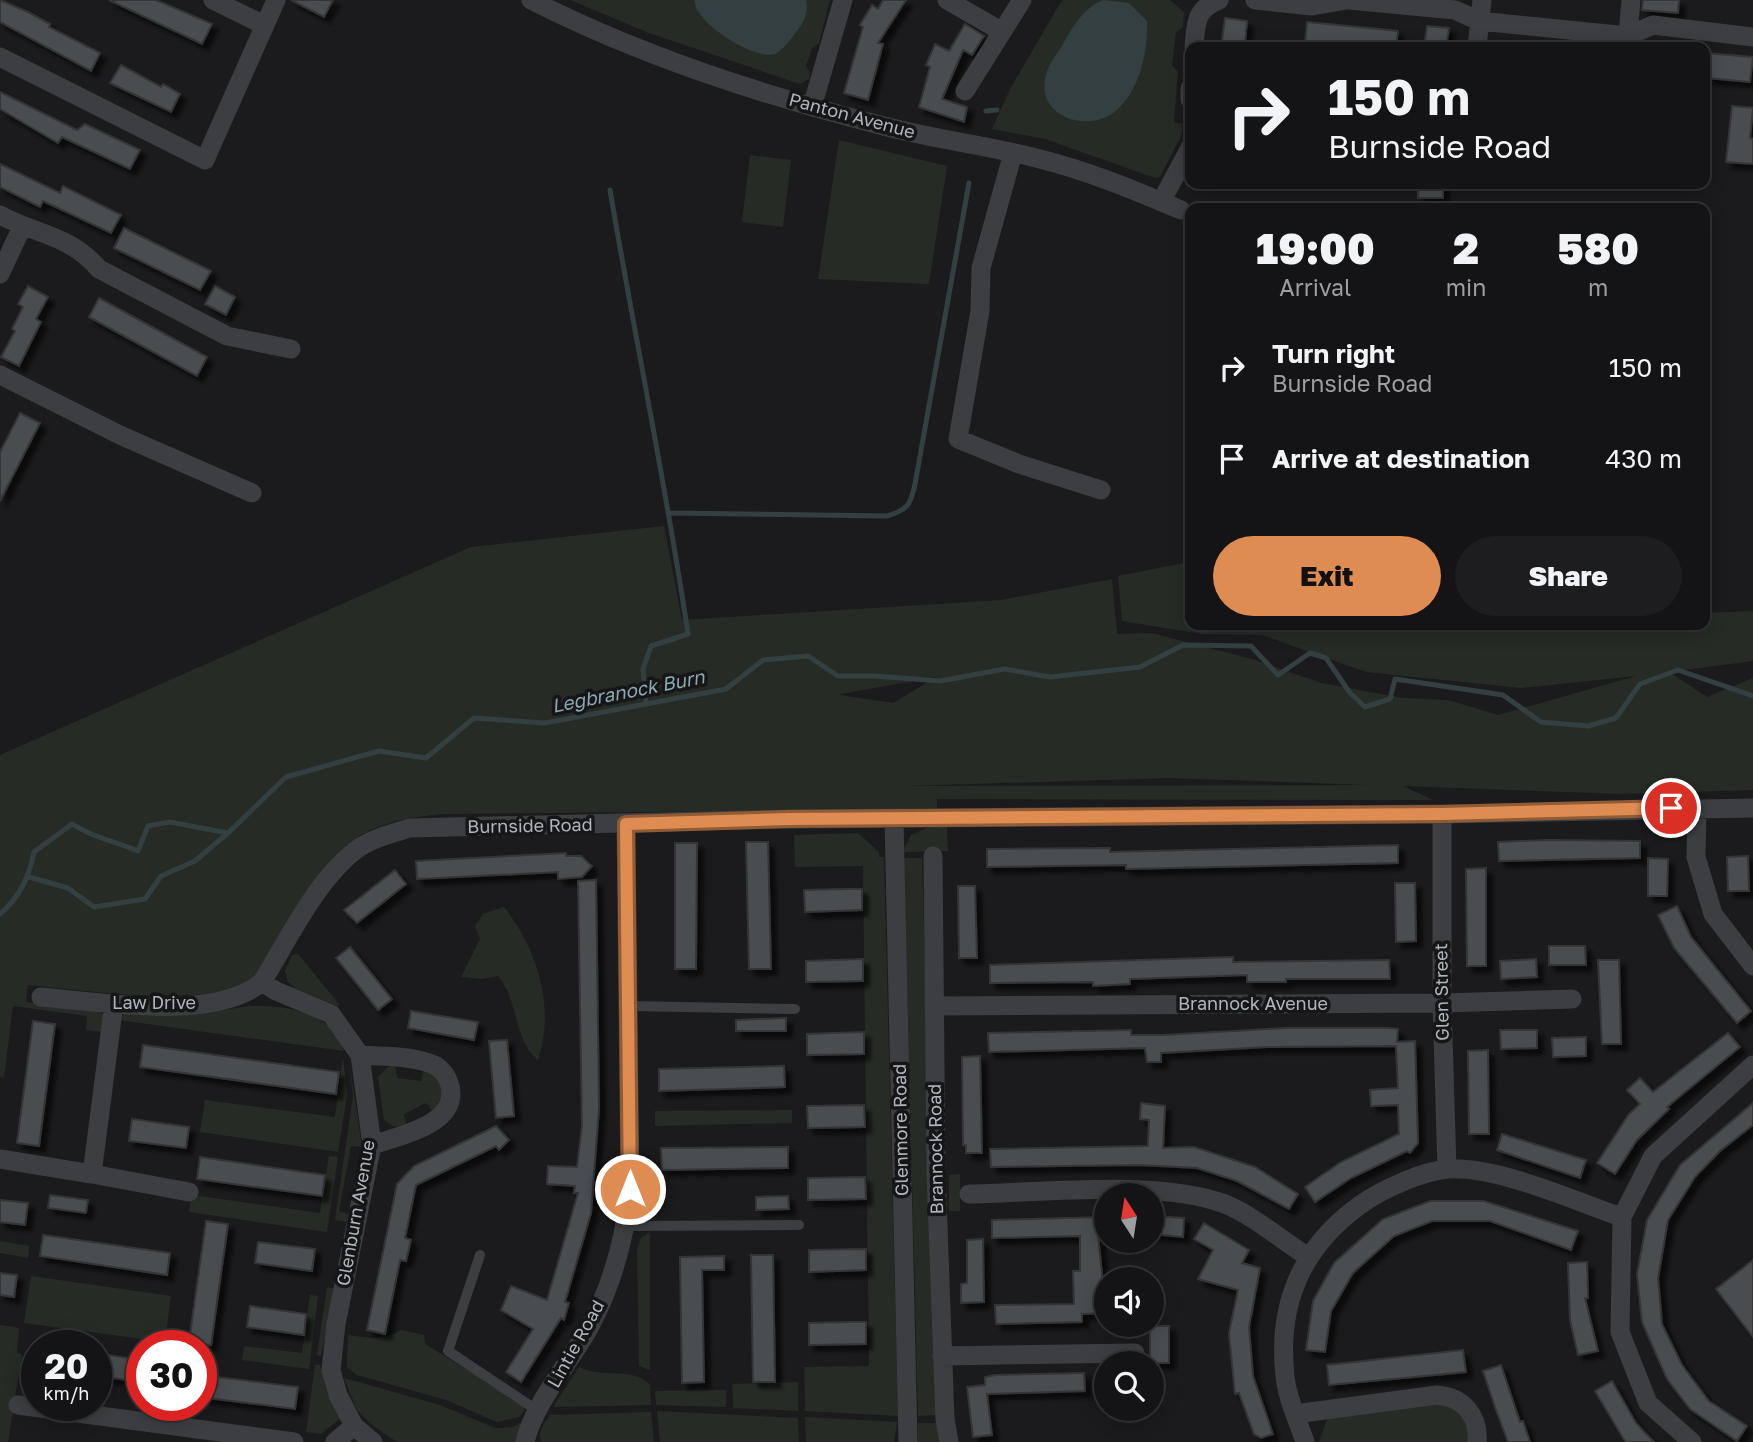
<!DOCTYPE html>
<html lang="en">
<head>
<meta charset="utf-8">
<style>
  body { margin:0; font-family:"Golos Text",sans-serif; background:#1d1d1f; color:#f1f3f6; height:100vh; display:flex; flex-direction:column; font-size:26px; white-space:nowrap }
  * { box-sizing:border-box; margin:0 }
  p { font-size:23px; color:#9d9ea1 }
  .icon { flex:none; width:38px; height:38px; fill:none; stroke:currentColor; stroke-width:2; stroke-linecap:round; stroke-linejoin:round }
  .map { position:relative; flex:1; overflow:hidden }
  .panel { position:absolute; left:1185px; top:203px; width:525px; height:427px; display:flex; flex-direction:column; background:#141416; border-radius:14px; box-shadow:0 4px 18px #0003,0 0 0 2px #333335 }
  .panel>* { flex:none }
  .top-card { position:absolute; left:1185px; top:42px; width:525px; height:147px; border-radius:14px; box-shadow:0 4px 18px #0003,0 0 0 2px #333335; background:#141416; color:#f1f3f6; overflow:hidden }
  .needle { width:46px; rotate:348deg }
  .controls { position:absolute; left:1094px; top:1183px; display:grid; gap:14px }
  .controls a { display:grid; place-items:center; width:70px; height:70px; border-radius:50%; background:#141416; box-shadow:0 4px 18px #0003,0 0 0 2px #333335; font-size:35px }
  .speed { position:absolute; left:21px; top:1330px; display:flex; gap:14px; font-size:35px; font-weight:700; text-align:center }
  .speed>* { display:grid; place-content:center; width:91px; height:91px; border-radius:50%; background:#141416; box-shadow:0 4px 18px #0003,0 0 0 2px #333335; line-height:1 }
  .speed small { font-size:18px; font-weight:400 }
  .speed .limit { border:10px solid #d22; background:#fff; color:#111 }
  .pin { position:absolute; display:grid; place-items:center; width:60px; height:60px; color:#fff; margin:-30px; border:4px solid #fff; border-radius:50%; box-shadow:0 2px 7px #0007 }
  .me { position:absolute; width:77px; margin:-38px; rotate:0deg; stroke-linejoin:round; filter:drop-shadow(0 0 5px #0008) }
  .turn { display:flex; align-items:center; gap:24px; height:147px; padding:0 28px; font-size:32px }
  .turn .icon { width:91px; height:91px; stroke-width:2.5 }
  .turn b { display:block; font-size:49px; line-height:60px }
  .eta { display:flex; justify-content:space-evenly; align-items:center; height:119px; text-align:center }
  .eta b { font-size:42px; font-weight:800; line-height:49px }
  .button { display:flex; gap:14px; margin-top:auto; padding:14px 28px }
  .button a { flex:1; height:80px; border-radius:42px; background:#de8c52; color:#111; font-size:28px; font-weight:800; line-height:80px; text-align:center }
  .button a+a { background:#1d1d1f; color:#f1f3f6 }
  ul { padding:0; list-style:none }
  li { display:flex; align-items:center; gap:21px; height:91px; padding:0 28px }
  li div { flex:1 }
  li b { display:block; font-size:26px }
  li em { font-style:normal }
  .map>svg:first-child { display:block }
</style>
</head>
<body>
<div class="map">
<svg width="1753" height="1442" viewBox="0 0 1753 1442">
  <defs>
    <filter id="shadow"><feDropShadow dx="6" dy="6" stdDeviation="2" flood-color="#0009"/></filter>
  </defs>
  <rect width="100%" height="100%" fill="#1b1b1d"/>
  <!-- green -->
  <path fill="#262c25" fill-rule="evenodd" d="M570 0H830L819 43 812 48 806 66 810 73 809 79 800 84 649 33Z
    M1062 0H1170L1184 12 1183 27 1176 32 1172 65 1178 72 1174 122 1183 124 1181 136 1160 177 1155 178 1045 139 992 129 1010 89Z
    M839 140 947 166 929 284 818 279Z
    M750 155 791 160 783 227 742 222Z
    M664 526 682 620 1001 600 1112 579 1117 634 1151 633 1252 659 1321 683 1403 698 1448 700 1498 715 1636 676 1521 688 1366 672 1262 635 1202 634 1122 621 1118 576 1190 562V625H1704L1705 613 1753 611V661L1669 672 1707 697 1753 678V790L1623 794 1403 786 1433 800 937 799V809L445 814C341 822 328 858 278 941 270 955 261 975 246 983 196 1008 84 990 28 985L26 1002 97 1011 103 1014 104 1032 86 1030 87 1016 13 1006 4 1078 0 1077V755L471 547ZM936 677 893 703 840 695V694ZM1169 778 1369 785 905 786Z
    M929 827H947L948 851 903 852 911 835Z
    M858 833 879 852V857H884L898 1416 805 1411 804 1367 869 1366 863 866 795 867 794 835Z
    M904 858H922L937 1415 918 1416Z
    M504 907C537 949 556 1007 538 1060 513 1040 519 1000 498 976L482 979 461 977 480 939 475 926 483 914Z
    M298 954 339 1004 338 1006 296 989 288 982 285 971 292 955Z
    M250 1006C285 1005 332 1011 344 1051L119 1020 124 1014 204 1013Z
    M343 1057 347 1095 338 1152 200 1132 205 1100 335 1117Z
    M349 1060 362 1147 351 1146 339 1211 350 1215 348 1222 335 1220 353 1096Z
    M391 1064 395 1065 397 1078 421 1081 424 1070 436 1076 443 1094 433 1112 426 1103 404 1114 407 1127 393 1126 384 1120 378 1077Z
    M792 1110V1123L655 1126V1111Z
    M329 1156 338 1157 327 1232 189 1212 192 1195 320 1213Z
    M960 1174V1211H949V1175Z
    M650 1232V1370L639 1366 637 1249 641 1238Z
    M0 1241 29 1246 28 1258 0 1253Z
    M31 1276 171 1296 165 1342 24 1323Z
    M327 1287 335 1289 321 1356 317 1355Z
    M310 1295 318 1296 309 1369 242 1360 244 1346 302 1353Z
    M0 1325 19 1328 17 1353 22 1354 8 1442H0Z
    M401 1330 424 1335 425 1344 524 1405V1411L519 1417 497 1422 446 1400 357 1375 347 1367 348 1335C369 1338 383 1341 401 1330Z
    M315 1364 320 1365 327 1393 340 1419 321 1434 306 1432Z
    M579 1367C606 1380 626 1365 650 1384L651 1405 553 1407Z
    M344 1378 440 1405 495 1428 513 1427 522 1422 516 1442H397L372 1425 357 1410Z
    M798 1382V1411L733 1408 732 1384Z
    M726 1390V1407L656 1405 655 1391Z
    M1439 1403C1460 1408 1469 1421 1468 1442H1319L1328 1417Z
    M657 1411 798 1418 799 1442H660Z
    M651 1412 654 1442H541C537 1432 544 1424 550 1415Z
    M805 1417 897 1422 894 1442H806Z
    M918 1423H937L940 1442H918Z"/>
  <!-- water -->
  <path fill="#343f42" d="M695 0H806C809 14 803 24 794 35 789 41 782 51 775 54 755 61 692 21 695 0Z
    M1103 0 1129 3 1147 21C1148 52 1140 93 1113 113 1087 132 1038 117 1045 79 1047 67 1055 56 1062 46 1072 28 1083 8 1103 0Z"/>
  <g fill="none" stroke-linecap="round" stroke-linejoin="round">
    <!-- stream -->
    <path stroke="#343f42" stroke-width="5" d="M986 111 997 110
      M610 190C635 338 666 485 688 634L651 646 643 669 646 702
      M670 513 887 516C907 510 911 505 915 484L969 183
      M29 877 68 888 94 907 145 899 161 876 195 861 228 833
      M0 914C20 897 29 877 34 852L72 824C94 838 114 841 138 851L148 826 170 822 228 833 286 777 379 751 426 758 474 718 545 723 726 689 763 660 808 656 838 676H874L940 681 1005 669 1050 677 1140 667 1183 645 1251 646 1278 675 1310 653 1326 658 1350 693 1365 707 1390 699 1395 679 1503 695 1541 722 1588 726 1616 718 1640 684 1678 670 1753 696"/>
  </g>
  <!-- building -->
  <path fill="#4a4d4f" stroke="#353639" stroke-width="2" filter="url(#shadow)" d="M0 0 28 12 50 24 49 27 100 53 91 71 0 22Z
    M109 0H156L212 24 202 44Z
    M291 0H333L324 17Z
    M883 0H906L878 43 883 44 868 100 844 93 863 27 860 25 872 5 878 9Z
    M1643 0H1679L1678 13 1642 10Z
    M1225 18 1247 21 1245 43 1222 41Z
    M1307 22 1398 31 1396 47 1305 44Z
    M965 24 984 36 972 55 963 50 942 99 967 107 964 122 919 107 930 67 926 65 935 44 949 51Z
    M1427 26 1449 28 1446 47H1424Z
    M1704 53 1753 57 1750 82 1707 78Z
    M121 65 161 87 163 84 180 94 171 112 110 83Z
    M0 92 77 130 85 124 140 150 130 169 62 137 58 143 0 109Z
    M1732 106 1753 108 1750 138 1753 139V164L1726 162Z
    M0 164 60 193 63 186 121 215 111 233 43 201 40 207 0 187Z
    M1418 184H1443V198H1418Z
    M124 228 211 271 200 290 114 248Z
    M28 286 48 297 36 319 41 322 19 366 1 357 15 331 12 329 23 307 18 304Z
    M215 286 235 297 226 315 205 304Z
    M99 298 207 357 197 376 89 317Z
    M20 413 40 423 0 501V452Z
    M1549 840 1640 841V858L1499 861 1498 842Z
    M746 842H768L771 969H749Z
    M675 843H697L696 969H675Z
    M1398 845V863L1126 869V865L987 867V849L1110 848V852Z
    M566 853V856H581L592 866 582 877 558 879V872L417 879 416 861Z
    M1748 856 1749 891H1728L1727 857Z
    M1648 858 1668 859 1667 896H1648Z
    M1486 868V966H1467L1466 869Z
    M395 870 406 884 357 923 344 910Z
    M596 880 599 1108 591 1213 565 1302 569 1303 564 1320 561 1318 521 1382 506 1372 533 1329 501 1310 511 1286 547 1300 578 1193H574L575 1186 547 1184 548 1166 577 1167 582 1126 578 881Z
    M1395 883H1415L1416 941 1396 942Z
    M958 886H975L977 958H959Z
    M847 889H862V910L805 912 804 890Z
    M1677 906 1691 937 1751 1011 1737 1023 1674 948 1658 915Z
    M1549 946H1585L1586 965H1549Z
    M350 947 392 999 378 1010 336 958Z
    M1233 957V962L1389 960 1390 979H1286V982H1247V975L1130 979V984L1093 986V982L990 983V965Z
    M863 959V981L806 982V961Z
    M1536 959 1537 977 1501 979 1500 961Z
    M1598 960H1619L1621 1044H1602Z
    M411 1011 478 1022 474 1040 408 1028Z
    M786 1018V1031H736V1020Z
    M33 1021 55 1024 39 1146 17 1143Z
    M1286 1028H1388L1398 1029 1397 1042 1415 1041 1418 1143 1410 1153 1407 1151 1351 1178 1315 1202 1305 1187 1341 1162 1399 1134 1398 1105 1371 1106 1370 1090 1398 1088 1396 1046 1267 1047 1161 1053V1062H1147L1145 1048 989 1052 988 1033 1131 1030V1035H1163Z
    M1500 1030H1537V1048L1501 1049Z
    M864 1032V1054L807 1055V1034Z
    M1728 1033 1740 1047 1667 1107 1669 1109 1637 1140 1615 1174 1597 1163 1629 1114 1640 1104 1627 1090 1640 1078 1653 1092Z
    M1586 1037V1056L1553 1057 1552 1038Z
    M507 1040 514 1116 496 1118 489 1041Z
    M143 1045 339 1072 336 1094 140 1067Z
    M1488 1050 1489 1134H1469L1468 1051Z
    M980 1056 982 1153H966V1145H963L962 1057Z
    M784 1066 785 1087 659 1091V1069Z
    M1141 1103 1165 1106 1163 1148 1194 1147 1255 1167 1298 1194 1289 1209 1237 1181 1197 1168 1139 1165 991 1167 990 1149 1148 1146 1149 1120 1140 1119Z
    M1753 1103V1125L1720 1151 1695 1177 1668 1220 1658 1278 1662 1324 1682 1365 1709 1401 1747 1426 1737 1441 1690 1409 1667 1379 1642 1322 1637 1274 1647 1220 1680 1165Z
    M864 1105 865 1127 808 1128 807 1106Z
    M132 1119 189 1127 186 1148 129 1141Z
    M496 1126 509 1140 499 1150 496 1146 416 1185 405 1238 411 1240 406 1261 400 1260 385 1334 367 1330 397 1184 414 1166Z
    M1502 1134 1586 1160 1580 1178 1497 1150Z
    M788 1147V1168L662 1170 661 1148Z
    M200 1157 325 1175 322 1196 197 1179Z
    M865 1177 866 1199 808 1200V1178Z
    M50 1195 88 1200 86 1213 48 1208Z
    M788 1196 789 1209 756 1210V1197Z
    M0 1200 28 1203 25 1225 0 1222Z
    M1430 1201H1484L1578 1231 1571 1250 1490 1221H1432L1394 1236 1353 1273 1331 1311 1325 1352 1306 1350 1313 1301 1334 1263 1383 1219Z
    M1152 1216 1184 1218 1183 1237 1152 1234Z
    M1106 1217V1235H1098L1106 1313 1082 1314V1322L996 1324 995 1305 1074 1304 1073 1271H1080V1236L992 1238V1220Z
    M206 1221 228 1224 211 1345 189 1342Z
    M1204 1223 1249 1250 1242 1263 1260 1268 1249 1327 1253 1376 1273 1434 1261 1438 1254 1434 1239 1393 1235 1394 1229 1333 1238 1290 1198 1279 1213 1250 1194 1239Z
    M43 1235 170 1253 167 1275 40 1256Z
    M983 1239 984 1302 961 1303V1284L967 1283V1240Z
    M258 1242 315 1249 312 1271 255 1263Z
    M866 1249V1270L809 1272V1250Z
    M751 1255H773L775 1382H753Z
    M724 1256V1270H702L704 1382 682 1383 680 1257Z
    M1753 1260V1337L1716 1289Z
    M1587 1262 1588 1298H1585L1598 1351 1578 1355 1570 1320 1568 1263Z
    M0 1273 17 1275 14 1297 0 1295Z
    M250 1306 306 1314 304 1335 247 1327Z
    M851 1322H866V1344L809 1345V1323Z
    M1150 1326H1169V1363H1150Z
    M1463 1350 1466 1372 1329 1385 1327 1365Z
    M101 1354 142 1360V1382L98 1376Z
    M1501 1365 1520 1422 1523 1421 1530 1442H1508L1495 1407 1483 1371Z
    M1084 1373 1085 1391 987 1394 992 1435 973 1437 967 1387 985 1385V1377L996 1375Z
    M201 1375 298 1387 295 1409 201 1397Z
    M1612 1381 1636 1423 1654 1442H1626L1623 1438 1595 1391Z"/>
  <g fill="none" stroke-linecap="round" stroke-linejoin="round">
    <!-- service -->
    <path stroke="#3c3e41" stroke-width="10" d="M629 1006 795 1009
      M626 1226 799 1225
      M480 1255 448 1351 538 1411"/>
    <!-- minor -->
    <path stroke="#3c3e41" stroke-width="19" d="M213 0 264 25
      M531 0C641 56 761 95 880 125 932 139 985 145 1036 158 1086 170 1134 190 1181 210
      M947 0 1001 31
      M1255 0 1312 6 1347 0
      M1349 0 1455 10 1479 21 1628 36 1653 25 1753 37
      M1627 46 1631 0
      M1194 47C1196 24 1195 9 1219 0
      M1477 47 1482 0
      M0 57 205 160 276 0
      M1190 88V99
      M965 91 1022 0
      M812 107 843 0
      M1013 153 981 268 980 311 958 439 1019 464 1101 490
      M1161 202 1190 148
      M0 215C37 235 70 235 99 269L227 336 291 349
      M0 274 22 227
      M0 375 122 436 252 493
      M1697 808 1696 857 1713 914 1753 966
      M1442 814V1003L1447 1169
      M894 819 908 1442
      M933 856 936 1171 945 1419 949 1442
      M262 982 276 991 331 1014 360 1055 372 1145 336 1324 331 1370 338 1395 354 1426 373 1442
      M41 997C100 1002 215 1022 262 982 288 940 319 875 360 847 376 837 393 833 410 828L789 819 1442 814 1753 808
      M934 1006 1442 1003 1572 999
      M360 1055C381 1056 409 1056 429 1063 440 1066 447 1075 450 1086 459 1125 398 1136 372 1145
      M0 1159 92 1174 114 1003
      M92 1174 189 1192
      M969 1194C1043 1193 1157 1179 1225 1204 1251 1214 1283 1241 1307 1256
      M942 1356 1135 1353
      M18 1405 294 1442
      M1295 1414 1437 1395C1463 1397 1479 1415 1477 1442
      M335 1442 354 1426
      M525 1442C533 1405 570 1362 589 1328 612 1286 625 1237 630 1189L626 824
      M1305 1442C1298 1421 1287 1398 1285 1376 1277 1303 1302 1247 1360 1205 1381 1190 1422 1171 1448 1169 1498 1166 1574 1201 1622 1217
      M1692 1442 1648 1403 1620 1332 1622 1217 1653 1156 1753 1065"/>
  </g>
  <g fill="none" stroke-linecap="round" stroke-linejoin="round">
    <defs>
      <path id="route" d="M630 1189 626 824 789 819 1442 814 1671 808"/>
    </defs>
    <!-- route casing -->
    <use href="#route" stroke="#905b35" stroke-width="18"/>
    <!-- route -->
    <use href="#route" stroke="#de8c52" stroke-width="12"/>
  </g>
  <g text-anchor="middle" stroke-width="7" stroke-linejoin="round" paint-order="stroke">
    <!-- street labels -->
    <g font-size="18" fill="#afb6bb" stroke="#161618">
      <text transform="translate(852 116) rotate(15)" y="6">Panton Avenue</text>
      <text transform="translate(530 826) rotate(-1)" y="6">Burnside Road</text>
      <text transform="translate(1442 992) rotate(-91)" y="6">Glen Street</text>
      <text x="154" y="1009">Law Drive</text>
      <text x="1253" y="1010">Brannock Avenue</text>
      <text transform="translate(901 1130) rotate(-91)" y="6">Glenmore Road</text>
      <text transform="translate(936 1149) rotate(-91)" y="6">Brannock Road</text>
      <text transform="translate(356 1213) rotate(-80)" y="6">Glenburn Avenue</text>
      <text transform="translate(576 1344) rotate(-61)" y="6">Lintie Road</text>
    </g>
    <!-- water labels -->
    <g font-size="19" font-style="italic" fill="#8ba9b1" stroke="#161618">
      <text transform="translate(628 691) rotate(-11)" y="7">Legbranock Burn</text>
    </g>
  </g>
</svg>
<div class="controls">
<a><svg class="needle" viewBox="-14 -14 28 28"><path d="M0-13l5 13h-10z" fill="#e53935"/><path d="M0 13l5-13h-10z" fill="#9d9ea1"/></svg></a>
<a><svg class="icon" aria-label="sound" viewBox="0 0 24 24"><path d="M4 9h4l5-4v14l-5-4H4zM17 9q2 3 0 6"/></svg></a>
<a><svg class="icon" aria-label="search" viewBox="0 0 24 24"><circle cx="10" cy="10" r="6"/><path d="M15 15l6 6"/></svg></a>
</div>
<div class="speed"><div>20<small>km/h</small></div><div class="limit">30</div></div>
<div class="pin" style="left:1671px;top:808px;background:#d93025"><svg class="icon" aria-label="arrive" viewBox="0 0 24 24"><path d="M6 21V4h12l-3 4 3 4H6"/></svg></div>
<svg class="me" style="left:630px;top:1189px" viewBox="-20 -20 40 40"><circle r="17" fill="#de8c52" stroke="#fff" stroke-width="3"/><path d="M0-11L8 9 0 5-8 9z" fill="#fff"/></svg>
<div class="top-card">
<div class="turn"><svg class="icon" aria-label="right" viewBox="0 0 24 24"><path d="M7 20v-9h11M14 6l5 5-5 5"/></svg><div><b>150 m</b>Burnside Road</div></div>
</div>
<section class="panel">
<div class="eta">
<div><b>19:00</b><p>Arrival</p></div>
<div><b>2</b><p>min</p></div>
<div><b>580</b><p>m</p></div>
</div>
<ul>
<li><svg class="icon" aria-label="right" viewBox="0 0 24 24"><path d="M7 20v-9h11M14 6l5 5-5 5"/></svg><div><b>Turn right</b><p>Burnside Road</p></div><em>150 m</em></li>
<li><svg class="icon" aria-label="arrive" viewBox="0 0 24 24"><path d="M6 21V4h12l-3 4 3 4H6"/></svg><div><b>Arrive at destination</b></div><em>430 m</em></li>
</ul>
<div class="button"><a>Exit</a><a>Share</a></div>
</section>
</div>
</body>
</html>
